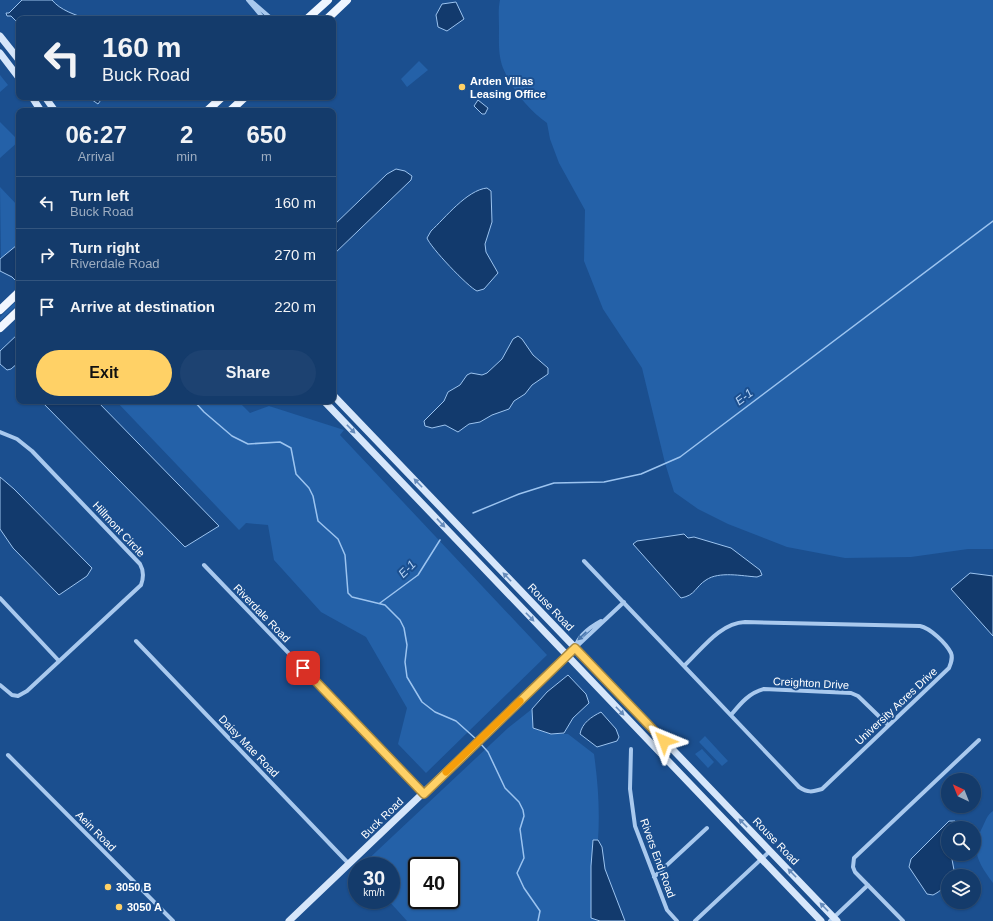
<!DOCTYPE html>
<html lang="en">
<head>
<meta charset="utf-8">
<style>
  body { margin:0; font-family:Helvetica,sans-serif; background:#1d4271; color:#f1f3f6; height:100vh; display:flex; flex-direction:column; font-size:15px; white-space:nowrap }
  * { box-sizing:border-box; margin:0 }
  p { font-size:13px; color:#9dadc1 }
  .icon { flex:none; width:22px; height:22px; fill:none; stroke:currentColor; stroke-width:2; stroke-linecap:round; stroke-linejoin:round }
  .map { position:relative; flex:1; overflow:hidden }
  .sheet { position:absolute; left:16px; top:108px; width:320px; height:296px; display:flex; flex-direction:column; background:#143b6b; border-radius:8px; box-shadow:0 1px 3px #0004,0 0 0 1px #33557e }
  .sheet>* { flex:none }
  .guide { position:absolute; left:16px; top:16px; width:320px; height:84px; border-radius:8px; box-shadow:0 1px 3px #0004,0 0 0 1px #33557e; background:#143b6b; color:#f1f3f6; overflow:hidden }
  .needle { width:26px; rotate:317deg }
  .controls { position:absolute; left:941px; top:773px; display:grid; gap:8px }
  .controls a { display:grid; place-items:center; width:40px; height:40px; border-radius:50%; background:#143b6b; box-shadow:0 1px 3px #0004,0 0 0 1px #33557e; font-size:20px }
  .speed { position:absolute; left:348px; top:857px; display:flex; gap:8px; font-size:20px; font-weight:700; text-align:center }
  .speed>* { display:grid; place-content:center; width:52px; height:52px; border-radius:50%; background:#143b6b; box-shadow:0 1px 3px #0004,0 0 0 1px #33557e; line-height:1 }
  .speed small { font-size:10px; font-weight:400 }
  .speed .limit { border:2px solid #111; border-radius:6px; background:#fff; color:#111 }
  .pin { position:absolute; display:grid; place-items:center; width:34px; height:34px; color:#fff; margin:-17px; border-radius:8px; box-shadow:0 2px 6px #0006 }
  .me { position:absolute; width:44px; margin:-22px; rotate:316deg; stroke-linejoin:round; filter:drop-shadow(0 0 3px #0008) }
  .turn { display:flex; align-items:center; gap:14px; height:84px; padding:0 20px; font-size:18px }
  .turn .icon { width:52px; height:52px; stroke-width:2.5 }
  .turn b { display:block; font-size:28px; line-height:34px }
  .eta { display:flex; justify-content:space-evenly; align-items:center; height:68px; text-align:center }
  .eta b { font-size:24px; font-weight:700; line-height:28px }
  .button { display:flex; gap:8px; margin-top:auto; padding:8px 20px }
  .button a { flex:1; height:46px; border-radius:24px; background:#ffd166; color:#111; font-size:16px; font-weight:700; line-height:46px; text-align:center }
  .button a+a { background:#1d4271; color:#f1f3f6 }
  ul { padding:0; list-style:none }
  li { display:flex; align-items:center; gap:12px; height:52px; padding:0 20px; border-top:1px solid #33557e }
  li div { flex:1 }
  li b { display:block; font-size:15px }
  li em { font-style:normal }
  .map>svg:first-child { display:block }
</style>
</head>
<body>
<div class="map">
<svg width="993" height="921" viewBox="0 0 993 921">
  <rect width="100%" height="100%" fill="#1b4f8f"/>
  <!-- green -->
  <path fill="#2461a8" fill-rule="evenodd" d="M500 0H993V549H968L911 557 845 558 787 547 728 524 698 509 674 492 665 463 642 368 603 309 584 261 585 210 559 163 550 139 547 123C528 110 512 89 503 68 498 55 499 41 499 28 499 18 498 9 500 0Z
    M419 61 428 70 407 87 401 79Z
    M0 75 8 85 0 92Z
    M0 122 19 141 0 158Z
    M0 187 19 207V246H17L1 259Z
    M14 303 17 305 0 321V317Z
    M116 401H238L250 413 269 406 344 430 340 435 547 655 426 773 398 744 407 708 366 637 321 612 274 560 268 525 246 523 239 530Z
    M532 709 533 728 551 734H568L594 754C598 783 600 810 598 840H593L591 918 600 921H407L388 900H391V866H361L508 728ZM417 866H451V900H417Z
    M705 736 728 761 722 766 699 742Z
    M702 749 714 762 708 768 695 754Z
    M993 811V883C978 862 970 851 983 826 986 820 987 815 993 811Z"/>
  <!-- water -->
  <path fill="#123a6d" stroke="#9cc4f0" d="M22 0H52C60 10 75 15 88 19H19V24L11 16H7L6 13H9Z
    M456 2 464 19 447 31 438 27 436 15 442 4Z
    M88 97H103L98 104Z
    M478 100 488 108 485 114H482L474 106Z
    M396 169 405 171 412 176 411 180 333 255V226L387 174Z
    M487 188 491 191 492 222 485 244 486 252 498 273 484 289 477 291C468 287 430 247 427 238L431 231C445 218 467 190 487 188Z
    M17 245 19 246V284L12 277 0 271V259Z
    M19 333V362L11 369 7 370 0 364V351Z
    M518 336 522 339 533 355 548 368V374L532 385 525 394 514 401 509 409 492 415 480 422 469 424 458 432 445 425 432 428 425 426 424 421 444 401 448 392 460 385 467 375 471 373 482 375 487 373 502 359 513 339Z
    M41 401H97L219 526 185 547Z
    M0 477 14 489 92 568 87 576 59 595 13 548 0 529Z
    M684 534 688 538 694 537 731 548 760 570 762 575 757 577C742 576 719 571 706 580 695 587 696 595 681 598L633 544 637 541Z
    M970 573 993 576V636L951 589Z
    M568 675 586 694 589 703 573 718 564 733 551 734 533 728 532 709 547 692Z
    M601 712 616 729 619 737 617 741 597 747 580 734C582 723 591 717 601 712Z
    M949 821H955L956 824 954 828H948V854H951L954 870 952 876H948C948 885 941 891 933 895L927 894 909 867 911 859Z
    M593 840H598L602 847 605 869 625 921H600L591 918V866Z"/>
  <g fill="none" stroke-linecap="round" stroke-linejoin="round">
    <!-- stream -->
    <path stroke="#9cc4f0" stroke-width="1.5" d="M194 401 204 412 232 436 248 444 280 442 291 448 296 474 309 488 313 496 318 521 338 539 345 555 348 593 352 597 385 605 400 620 404 628 407 645 405 662 407 677 422 702 435 712 456 721 476 739
      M473 513 519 494 554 483 604 482 641 474 680 457 993 221
      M380 603 418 575 440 540
      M479 742 488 752 505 788 519 802 523 810 524 816 520 829 524 858 517 873 524 888 540 911 538 921"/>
    <!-- street -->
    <path stroke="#a9c9ee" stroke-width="4" d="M248 0 264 19
      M250 0 272 19
      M0 432 17 439 32 451 140 564C144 571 144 577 141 585L27 691 18 696 12 695 0 685
      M584 561 799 787C808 793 812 792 822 789L949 668C951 663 953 658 951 653 946 643 930 628 920 626L745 622C720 623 702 649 684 666
      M204 565 423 793
      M0 598 59 661
      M136 641 349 864
      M575 648 624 602
      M575 648C578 635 590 627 601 621
      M731 715C741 703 749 693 764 689L851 693 858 696 888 725
      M631 749 630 789 635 826 667 910 677 921
      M8 755 173 921
      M654 877 707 828
      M695 921 770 851
      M830 921 868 885
      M903 921 855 872 853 867 854 858 979 740"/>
    <!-- secondary -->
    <path stroke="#d6e6fa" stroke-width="7" d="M0 36 19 60
      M0 53 19 78
      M32 97 41 111
      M45 97 55 111
      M333 395 837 921
      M324 401 821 921
      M289 921 575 648"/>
    <!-- primary -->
    <path stroke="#f0f6ff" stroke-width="8" d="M307 19 328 0
      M327 19 347 0
      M207 111 222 97
      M230 111 245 97
      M0 310 19 292
      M0 328 19 310"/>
  </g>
  <!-- one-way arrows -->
  <defs><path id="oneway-solid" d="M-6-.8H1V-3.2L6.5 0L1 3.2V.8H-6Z"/></defs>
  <g fill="#668bba">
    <use href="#oneway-solid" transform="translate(351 429) rotate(46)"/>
    <use href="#oneway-solid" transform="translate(418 483) rotate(-134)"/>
    <use href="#oneway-solid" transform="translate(441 523) rotate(47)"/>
    <use href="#oneway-solid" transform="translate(507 577) rotate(-134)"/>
    <use href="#oneway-solid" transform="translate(530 617) rotate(46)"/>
    <use href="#oneway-solid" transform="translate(620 711) rotate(46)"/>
    <use href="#oneway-solid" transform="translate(743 823) rotate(-134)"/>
    <use href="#oneway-solid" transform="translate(792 873) rotate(-134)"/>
    <use href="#oneway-solid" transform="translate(824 907) rotate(-134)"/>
  </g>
  <use fill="#4674ac" href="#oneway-solid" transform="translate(582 636) rotate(136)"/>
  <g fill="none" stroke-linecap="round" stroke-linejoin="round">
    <defs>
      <path id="route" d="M303 668 424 794 575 648 664 741"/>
    </defs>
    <!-- route casing -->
    <use href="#route" stroke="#a68842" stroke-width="10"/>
    <!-- route -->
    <use href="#route" stroke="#ffd166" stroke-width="7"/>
    <!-- slow -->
    <path stroke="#f59e0b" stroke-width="7" d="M446 772 520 701"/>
  </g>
  <!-- markers -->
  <g fill="#ffd166" stroke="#1b4f8f" stroke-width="1.5">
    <circle cx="462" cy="87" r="4"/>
    <circle cx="108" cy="887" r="4"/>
    <circle cx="119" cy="907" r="4"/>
  </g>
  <g text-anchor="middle" stroke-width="4" stroke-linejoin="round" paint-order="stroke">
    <!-- poi labels -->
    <g font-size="11" font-weight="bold" fill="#fff" stroke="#1b4f8f" text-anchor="start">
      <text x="470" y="85">Arden Villas<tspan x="470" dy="13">Leasing Office</tspan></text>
      <text x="116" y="891">3050 B</text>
      <text x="127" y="911">3050 A</text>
    </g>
    <!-- street labels -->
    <g font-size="11" fill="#fff" stroke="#1b4f8f">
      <text transform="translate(119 529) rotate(47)" y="4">Hillmont Circle</text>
      <text transform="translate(551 607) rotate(46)" y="4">Rouse Road</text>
      <text transform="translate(262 613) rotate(46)" y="4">Riverdale Road</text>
      <text transform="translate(811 683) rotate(3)" y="4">Creighton Drive</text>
      <text transform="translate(896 706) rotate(-43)" y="4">University Acres Drive</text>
      <text transform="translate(249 746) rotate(46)" y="4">Daisy Mae Road</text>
      <text transform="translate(382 818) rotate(-44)" y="4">Buck Road</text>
      <text transform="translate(96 831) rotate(45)" y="4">Aein Road</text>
      <text transform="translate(776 841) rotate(46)" y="4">Rouse Road</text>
      <text transform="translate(658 858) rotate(70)" y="4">Rivers End Road</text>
    </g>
    <!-- water labels -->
    <g font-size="12" font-style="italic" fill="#b5d3f5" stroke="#1b4f8f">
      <text transform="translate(744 397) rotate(-37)" y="4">E-1</text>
      <text transform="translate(407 569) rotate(-45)" y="4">E-1</text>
    </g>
  </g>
</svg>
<div class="controls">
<a><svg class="needle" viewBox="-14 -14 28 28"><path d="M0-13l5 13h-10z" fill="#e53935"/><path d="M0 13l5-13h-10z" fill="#9dadc1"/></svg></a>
<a><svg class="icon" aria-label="search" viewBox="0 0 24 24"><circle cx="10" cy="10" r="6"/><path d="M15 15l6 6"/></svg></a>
<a><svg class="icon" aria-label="layers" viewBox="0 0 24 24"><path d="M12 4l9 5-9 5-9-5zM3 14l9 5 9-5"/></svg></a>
</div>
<div class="speed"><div>30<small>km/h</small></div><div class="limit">40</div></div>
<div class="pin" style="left:303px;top:668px;background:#d93025"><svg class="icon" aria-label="arrive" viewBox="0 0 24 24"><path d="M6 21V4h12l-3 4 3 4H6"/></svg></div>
<svg class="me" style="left:664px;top:741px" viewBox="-20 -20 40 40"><path d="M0-17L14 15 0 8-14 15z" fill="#ffd166" stroke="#fff" stroke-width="4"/></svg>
<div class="guide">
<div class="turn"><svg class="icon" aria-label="left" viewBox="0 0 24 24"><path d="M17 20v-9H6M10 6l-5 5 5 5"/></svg><div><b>160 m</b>Buck Road</div></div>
</div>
<section class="sheet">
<div class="eta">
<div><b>06:27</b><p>Arrival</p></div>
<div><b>2</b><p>min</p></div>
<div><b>650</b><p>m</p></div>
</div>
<ul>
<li><svg class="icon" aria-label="left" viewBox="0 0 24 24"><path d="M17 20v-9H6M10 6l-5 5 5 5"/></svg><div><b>Turn left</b><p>Buck Road</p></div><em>160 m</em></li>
<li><svg class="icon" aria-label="right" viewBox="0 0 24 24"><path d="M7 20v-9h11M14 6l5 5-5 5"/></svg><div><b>Turn right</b><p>Riverdale Road</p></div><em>270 m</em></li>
<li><svg class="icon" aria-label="arrive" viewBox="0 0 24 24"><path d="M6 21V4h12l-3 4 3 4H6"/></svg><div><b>Arrive at destination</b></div><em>220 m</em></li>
</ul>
<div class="button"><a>Exit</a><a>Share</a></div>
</section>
</div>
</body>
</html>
